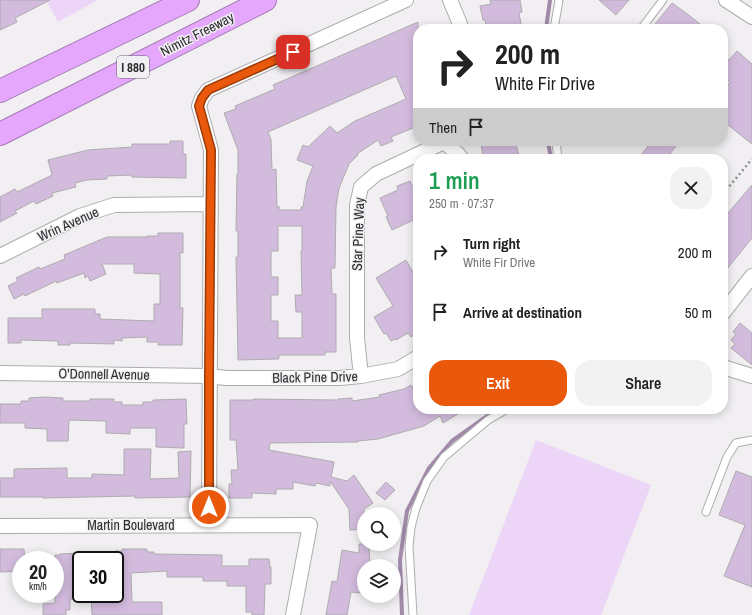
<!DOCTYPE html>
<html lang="en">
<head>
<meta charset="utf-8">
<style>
  body { margin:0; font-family:"Archivo Narrow",sans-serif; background:#f2f2f2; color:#222; height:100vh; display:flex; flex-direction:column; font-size:15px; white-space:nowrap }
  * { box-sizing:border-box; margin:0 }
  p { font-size:13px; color:#767676 }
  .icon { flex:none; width:22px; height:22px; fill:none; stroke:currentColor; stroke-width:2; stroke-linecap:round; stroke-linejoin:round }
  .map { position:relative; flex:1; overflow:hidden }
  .drawer { position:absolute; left:413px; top:154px; width:315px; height:260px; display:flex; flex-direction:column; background:#fff; border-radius:16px; box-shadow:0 2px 10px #0003 }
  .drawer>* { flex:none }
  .banner { position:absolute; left:413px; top:24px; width:315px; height:122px; border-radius:16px; box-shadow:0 2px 10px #0003; background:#fff; color:#222; overflow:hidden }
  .buttons { position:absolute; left:357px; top:507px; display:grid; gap:8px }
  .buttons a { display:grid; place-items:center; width:44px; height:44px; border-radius:50%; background:#fff; box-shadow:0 2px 10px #0003; font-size:20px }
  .speed { position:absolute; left:12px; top:551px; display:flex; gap:8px; font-size:20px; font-weight:700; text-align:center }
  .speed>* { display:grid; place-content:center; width:52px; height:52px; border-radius:50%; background:#fff; box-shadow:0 2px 10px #0003; line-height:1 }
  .speed small { font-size:10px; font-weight:400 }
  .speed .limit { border:2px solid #111; border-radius:6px; background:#fff; color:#111 }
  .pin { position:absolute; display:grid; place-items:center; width:34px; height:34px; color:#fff; margin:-17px; border-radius:8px; box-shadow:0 2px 6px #0006 }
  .me { position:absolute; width:44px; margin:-22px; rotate:0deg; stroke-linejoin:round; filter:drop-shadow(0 0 3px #0008) }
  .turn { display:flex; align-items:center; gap:14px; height:84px; padding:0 16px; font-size:18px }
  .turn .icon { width:52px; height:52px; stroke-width:2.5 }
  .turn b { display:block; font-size:28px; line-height:34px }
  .then { display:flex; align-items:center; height:38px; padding:0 16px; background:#0003; gap:8px; font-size:15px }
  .round { display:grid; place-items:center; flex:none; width:42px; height:42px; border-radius:16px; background:#f2f2f2 }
  .headline { display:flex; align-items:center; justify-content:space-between; height:68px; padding:0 16px }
  h1 { font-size:24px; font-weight:600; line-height:30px; color:#1e9e55 }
  .button { display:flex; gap:8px; margin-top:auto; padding:8px 16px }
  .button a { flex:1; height:46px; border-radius:16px; background:#ea580c; color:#fff; font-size:16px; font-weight:600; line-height:46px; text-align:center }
  .button a+a { background:#f2f2f2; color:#222 }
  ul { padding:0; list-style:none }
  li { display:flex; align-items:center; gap:12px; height:60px; padding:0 16px }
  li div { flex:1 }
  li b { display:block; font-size:15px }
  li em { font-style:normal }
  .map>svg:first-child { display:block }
</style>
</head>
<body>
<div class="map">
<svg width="752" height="615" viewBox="0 0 752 615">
  <rect width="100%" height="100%" fill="#f1eff2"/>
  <!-- green -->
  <path fill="#edd5f7" d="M46 0H98L58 22Z
    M536 440 651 485 601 615H469Z"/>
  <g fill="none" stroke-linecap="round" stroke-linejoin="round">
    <!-- stream -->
    <path stroke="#a18aaa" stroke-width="4" d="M546 29 550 0
      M548 141 551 159
      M402 615 400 560 407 511 429 468 452 441 497 409"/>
  </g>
  <!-- building -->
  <path fill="#d3bbdd" stroke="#aeacaf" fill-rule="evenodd" d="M0 0H50L15 18 17 22 0 30Z
    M490 0H520L522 12 519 13 522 29H487L485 20H483L480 6 491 4Z
    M599 0H629L616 15Z
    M672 3 690 16 706 29H651Z
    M418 22V126L391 137 393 141 381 146 378 140 357 154 358 155 349 164 339 188 336 207 335 268H331L332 294H336V352H325V355H279V359L238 360 236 257H238V231H236L237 174H238V150L224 113 236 109 235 106 275 89 273 85ZM396 76 406 99 355 121 337 133 330 126 308 147 303 145 297 160 313 166 307 181 303 207H301V210H279V206L277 208 276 169 272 170 271 140 268 132ZM278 226H302V251H301L302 295H295L296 312H302V338H278V321H271V295H278V277H271V251H278Z
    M737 51 752 64V144L723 121V92L730 82 723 76V56L729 60Z
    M170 141H183V154H186V178L132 177V175L107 176V179L87 180 75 183 76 187 52 193 53 196 36 204 34 201 15 211 17 213 0 222V197L15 189 17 192 52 175 48 160 88 150 132 147V144H170Z
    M481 141H515L520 159H483Z
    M652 141H680L666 159H638Z
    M410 181 412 186 414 185 418 194V218L392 230 386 217 388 216 380 198 398 190 397 186Z
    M752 185V238L723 274V219Z
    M158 233H183V253H180V308H183L182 345H158V342H147V337L122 338V341L114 340V344L70 343V345H58V341L21 340V343H8V318H42V309H95V314H100V319L154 321V304H160V274L134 273V264H102L106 274 90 281 88 276 85 278 84 273 57 283 56 281 25 296 24 294 14 299 8 286 18 281 16 278 39 267 40 269 65 259 64 255 107 237H147V236H158Z
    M406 260 418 281V306L413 308 418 316V332L411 337 408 333 396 340 395 339 391 341 386 333 384 334 374 317 393 306 376 278Z
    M740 323 752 333V365L731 348 735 344 731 340 736 334 733 332Z
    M411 385 418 396V409H466L443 423 440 416 424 426 378 439 358 441V442L270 443 269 450 334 462 331 477 347 481 354 475 373 503 364 509V529L350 530 349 509 330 481V486L316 483 315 486 293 482V489H276V494L252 493V498H229V484H232L231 470H238L236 440H230V400H253V399L338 400V399L352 398V401L380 397 379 395 404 389Z
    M45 397 63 398V401H90V399H114V402H122V405H143V402H153V400L186 399 187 424H184V448L156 447V428H130V434L106 433V421L69 420 68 441H47V429L25 428V423H0V404H21V401H29V398Z
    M124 449H151L150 479 179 478 178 452 191 451 190 497 135 498V496L43 498V497H0V478H14V469L67 468V478H92V474L124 475Z
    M736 471 752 477V587L724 576 745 525 719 515Z
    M386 482 395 490 385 500 376 493Z
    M359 544H369L370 566H364L360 593 351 592 347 615H326L332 581 337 582 342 550 359 553Z
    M0 549H24L25 560H21V571L0 572Z
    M122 549H147V552H154V554L222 555V566H249V559H269L270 567H271V584H265L264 615H252V612H246V586H227V581H203V577H167V571L131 573 132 602H162V615H92L91 594H115V551H122Z
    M81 553V599H70V610H66V615H43V604L55 603V555H60V554Z"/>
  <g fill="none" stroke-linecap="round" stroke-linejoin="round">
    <defs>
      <path id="service" d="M554 29 559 0
        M641 29 663 0
        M556 141 558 159
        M706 512 727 457 736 443 752 440
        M413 615 409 546 411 527 416 508 427 481 444 457 488 420 507 409"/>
      <path id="minor" d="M450 0 460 24 459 29
        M726 0 752 17
        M444 142 458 154 462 159
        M0 256 80 216 114 205 210 204
        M723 313 752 276
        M723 367 752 376
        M0 373 209 376 226 378H340L361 376 398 369 418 357
        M361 376 357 338V205L361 187 376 174 444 142
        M209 525 211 150 199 106 202 98 208 90 406 0
        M0 526 310 525 293 615"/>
      <path id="motorway" d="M0 91 188 0
        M0 134 265 0"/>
    </defs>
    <!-- service casing -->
    <use href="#service" stroke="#aeacaf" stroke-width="9"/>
    <!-- minor casing -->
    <use href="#minor" stroke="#aeacaf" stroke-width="16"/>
    <!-- motorway casing -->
    <use href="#motorway" stroke="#a47cb4" stroke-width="24"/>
    <!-- path -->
    <path stroke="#8f8e90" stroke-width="2.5" stroke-dasharray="2 3" stroke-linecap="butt" d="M723 194 752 159"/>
    <!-- service -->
    <use href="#service" stroke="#fff" stroke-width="7"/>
    <!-- minor -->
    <use href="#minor" stroke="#fff" stroke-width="14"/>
    <!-- motorway -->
    <use href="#motorway" stroke="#e4a7fc" stroke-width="22"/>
  </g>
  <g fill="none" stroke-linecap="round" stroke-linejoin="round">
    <defs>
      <path id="route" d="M209 507V376L211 150 199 106 202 98 208 90 293 52"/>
    </defs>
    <!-- route casing -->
    <use href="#route" stroke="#983908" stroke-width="10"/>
    <!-- route -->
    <use href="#route" stroke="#ea580c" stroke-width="7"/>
  </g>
  <g text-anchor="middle" stroke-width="3" stroke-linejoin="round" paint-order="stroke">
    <!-- shield labels -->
    <rect fill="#f1eff2" stroke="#68676a" stroke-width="1" x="117" y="56" width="32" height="22" rx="3"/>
    <g font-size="13" font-weight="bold" fill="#2e2d2f">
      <text x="133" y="72">I 880</text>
    </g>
    <!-- street labels -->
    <g font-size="14" fill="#2e2d2f" stroke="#f1eff2">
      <text transform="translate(197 34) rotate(-27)" y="5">Nimitz Freeway</text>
      <text transform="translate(68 224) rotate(-24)" y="5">Wrin Avenue</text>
      <text transform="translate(358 234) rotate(-88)" y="5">Star Pine Way</text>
      <text transform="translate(104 374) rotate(1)" y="5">O'Donnell Avenue</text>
      <text transform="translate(315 377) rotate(-1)" y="5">Black Pine Drive</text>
      <text x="131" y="530">Martin Boulevard</text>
    </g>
  </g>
</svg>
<div class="buttons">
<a><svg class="icon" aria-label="search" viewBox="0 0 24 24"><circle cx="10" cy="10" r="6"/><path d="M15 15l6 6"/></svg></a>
<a><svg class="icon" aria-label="layers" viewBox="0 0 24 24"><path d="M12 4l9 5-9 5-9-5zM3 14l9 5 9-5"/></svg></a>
</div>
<div class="speed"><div>20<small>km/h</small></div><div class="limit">30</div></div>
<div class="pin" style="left:293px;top:52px;background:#d93025"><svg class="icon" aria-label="arrive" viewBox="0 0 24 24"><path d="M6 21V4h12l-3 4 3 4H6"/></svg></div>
<svg class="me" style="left:209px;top:507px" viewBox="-20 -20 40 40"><circle r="17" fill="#ea580c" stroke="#fff" stroke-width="3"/><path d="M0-11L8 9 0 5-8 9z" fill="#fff"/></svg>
<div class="banner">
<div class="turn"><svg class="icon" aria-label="right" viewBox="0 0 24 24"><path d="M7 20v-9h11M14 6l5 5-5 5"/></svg><div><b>200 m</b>White Fir Drive</div></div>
<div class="then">Then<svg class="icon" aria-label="arrive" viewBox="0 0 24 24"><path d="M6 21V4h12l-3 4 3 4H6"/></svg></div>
</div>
<section class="drawer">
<div class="headline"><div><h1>1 min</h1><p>250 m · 07:37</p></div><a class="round"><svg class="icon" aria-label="close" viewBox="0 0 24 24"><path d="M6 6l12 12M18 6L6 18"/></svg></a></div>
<ul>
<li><svg class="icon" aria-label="right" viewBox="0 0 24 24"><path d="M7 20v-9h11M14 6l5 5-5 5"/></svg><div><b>Turn right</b><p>White Fir Drive</p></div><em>200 m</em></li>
<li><svg class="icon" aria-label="arrive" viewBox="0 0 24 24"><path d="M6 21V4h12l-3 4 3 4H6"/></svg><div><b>Arrive at destination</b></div><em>50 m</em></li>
</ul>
<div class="button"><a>Exit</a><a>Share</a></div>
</section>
</div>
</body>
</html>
